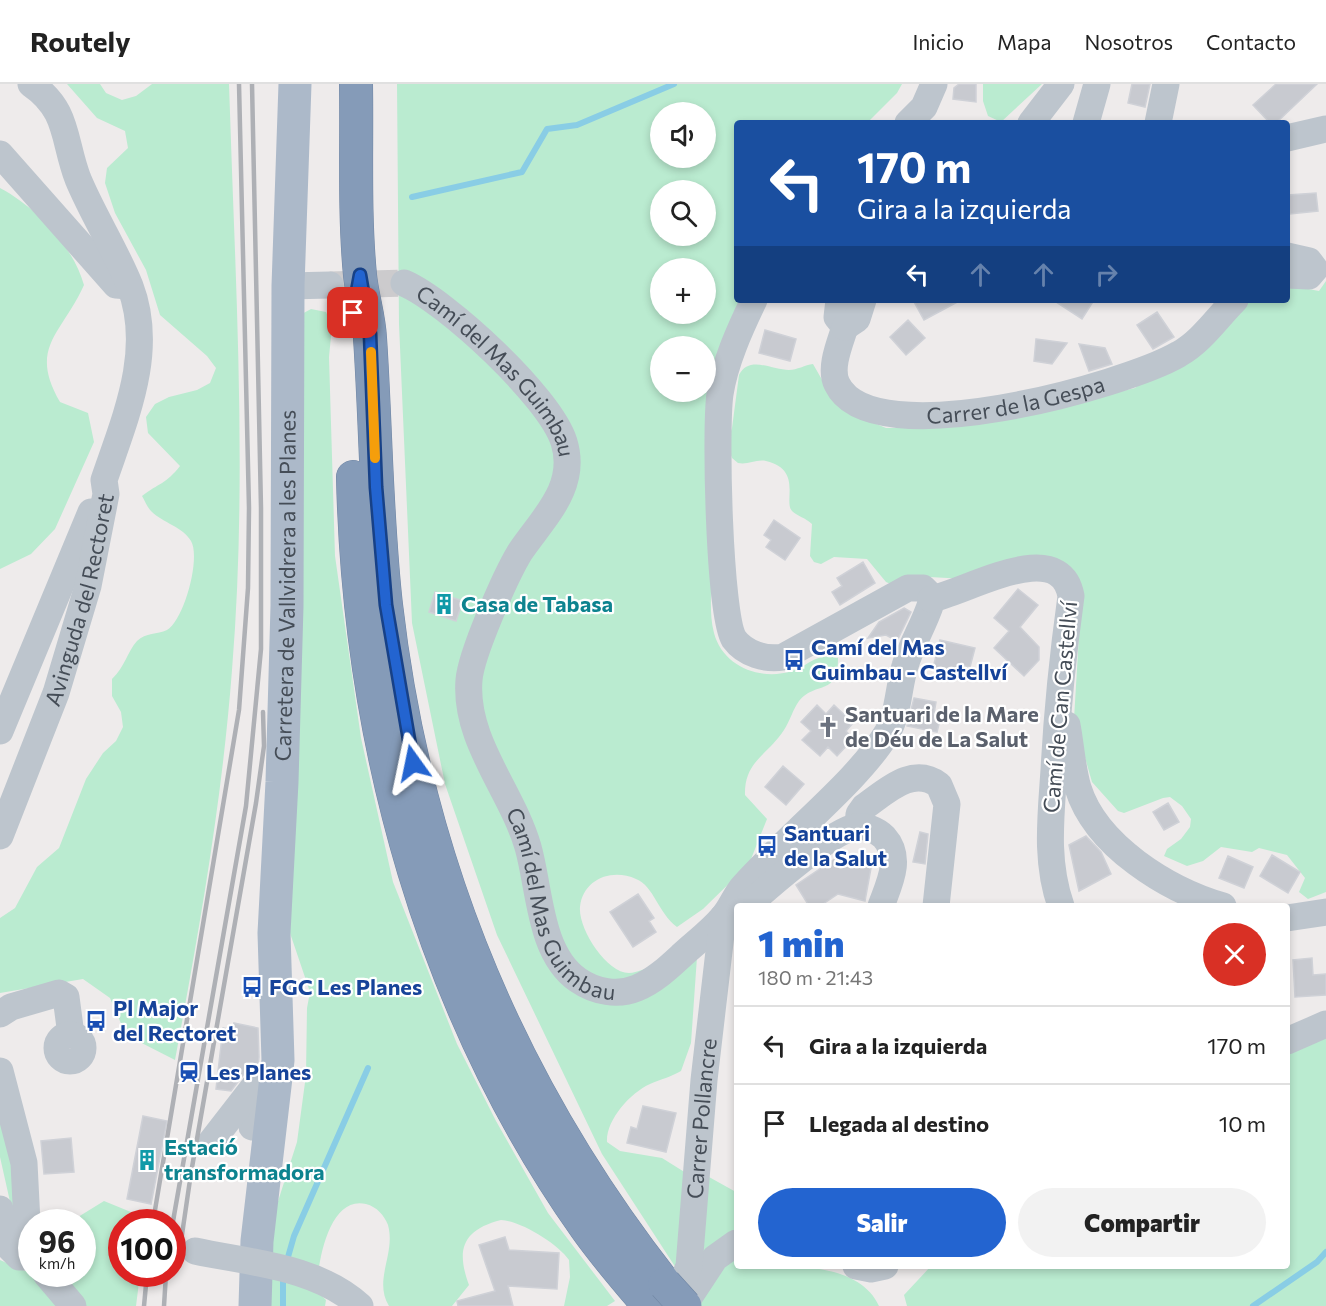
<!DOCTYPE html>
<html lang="es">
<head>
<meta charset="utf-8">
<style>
  body { margin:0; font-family:Commissioner,sans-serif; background:#f2f2f2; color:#222; height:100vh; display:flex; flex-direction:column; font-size:22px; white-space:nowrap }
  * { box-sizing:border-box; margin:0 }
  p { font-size:20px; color:#767676 }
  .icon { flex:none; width:33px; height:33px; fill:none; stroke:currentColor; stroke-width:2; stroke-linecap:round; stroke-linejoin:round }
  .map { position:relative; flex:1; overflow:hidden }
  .details { position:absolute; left:734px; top:819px; width:556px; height:366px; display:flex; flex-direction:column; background:#fff; border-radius:6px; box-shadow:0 3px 9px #0003 }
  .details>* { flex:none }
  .banner { position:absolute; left:734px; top:36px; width:556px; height:183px; border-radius:6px; box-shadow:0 3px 9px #0003; background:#1a4fa0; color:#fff; overflow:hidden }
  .tools { position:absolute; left:650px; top:18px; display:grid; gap:12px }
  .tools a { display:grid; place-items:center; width:66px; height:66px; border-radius:50%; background:#fff; box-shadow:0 3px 9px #0003; font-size:30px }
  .speed { position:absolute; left:18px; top:1125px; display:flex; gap:12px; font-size:30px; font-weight:700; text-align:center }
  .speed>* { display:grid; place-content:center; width:78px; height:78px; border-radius:50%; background:#fff; box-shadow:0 3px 9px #0003; line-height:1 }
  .speed small { font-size:15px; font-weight:400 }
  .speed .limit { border:9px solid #d22; background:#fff; color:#111 }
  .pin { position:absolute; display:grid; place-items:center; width:51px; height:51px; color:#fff; margin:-26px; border-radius:12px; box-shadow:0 3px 9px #0006 }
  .me { position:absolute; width:66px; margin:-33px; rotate:348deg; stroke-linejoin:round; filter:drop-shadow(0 0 4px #0008) }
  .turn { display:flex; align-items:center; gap:21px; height:126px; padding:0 24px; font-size:27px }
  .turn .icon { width:78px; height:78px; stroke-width:2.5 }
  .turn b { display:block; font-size:42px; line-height:51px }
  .lanes { display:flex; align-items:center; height:57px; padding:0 24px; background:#0003; justify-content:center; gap:30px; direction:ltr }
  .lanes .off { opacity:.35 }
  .round { display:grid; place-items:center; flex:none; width:63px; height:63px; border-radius:32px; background:#f2f2f2 }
  .summary { display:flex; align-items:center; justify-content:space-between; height:102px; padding:0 24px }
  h1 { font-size:36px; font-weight:800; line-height:45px; color:#2364d0 }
  .button { display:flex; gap:12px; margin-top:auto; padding:12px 24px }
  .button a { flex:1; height:69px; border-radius:36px; background:#2364d0; color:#fff; font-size:24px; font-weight:800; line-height:69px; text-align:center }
  .button a+a { background:#f2f2f2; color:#222 }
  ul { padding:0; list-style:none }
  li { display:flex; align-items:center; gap:18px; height:78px; padding:0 24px; border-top:2px solid #e0e0e0 }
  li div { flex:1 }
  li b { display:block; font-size:22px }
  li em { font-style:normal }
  header { display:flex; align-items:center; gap:36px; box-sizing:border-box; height:84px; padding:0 30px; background:#fff; border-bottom:2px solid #e0e0e0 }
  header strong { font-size:28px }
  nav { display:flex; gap:33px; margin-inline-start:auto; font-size:21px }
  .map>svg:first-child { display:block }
</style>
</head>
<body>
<header>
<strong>Routely</strong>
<nav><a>Inicio</a><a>Mapa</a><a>Nosotros</a><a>Contacto</a></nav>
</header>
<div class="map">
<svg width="1326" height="1222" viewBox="0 0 1326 1222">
  <rect width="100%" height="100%" fill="#eeebeb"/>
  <!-- green -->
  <path fill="#baebd0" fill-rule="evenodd" d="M67 0H100L106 9 122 16 136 12 152 0H229C235 195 248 391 232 586 222 718 199 847 175 976L126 951 110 914 83 895 0 909V834L15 824 37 783 59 764 86 695 103 669 116 657 123 643 121 628 112 612V595C125 583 127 568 137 557 146 548 157 551 167 546 184 536 201 474 191 457 183 443 163 439 151 427 147 423 145 417 142 412 159 399 166 400 180 382L148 349 146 333 155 320 169 313 197 306 210 299 216 284 207 272 160 231 146 186 115 129 105 99 107 84 128 64 125 47 97 34Z
    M397 0H902L897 9 867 39H736V216H745L737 230 711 504C711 519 710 534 714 549 723 583 761 597 792 587 812 580 814 569 838 574 838 613 817 596 799 617 793 625 790 637 784 646 768 671 744 677 745 711L767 735 749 780 703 825 677 843C658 829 654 802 636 795 612 784 583 795 580 823 578 844 606 889 629 889 637 889 648 883 656 881 669 877 683 876 697 873L691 959 681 987C671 993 661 995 650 1000 630 1009 606 1036 607 1058L620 1067 662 1074 686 1089 709 1093 736 1108V1182C779 1182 858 1175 879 1222H697L700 1214 674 1181 602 1070 497 851 445 700 412 539 399 240ZM660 28H705V74H660ZM660 106H705V152H660ZM660 184H705V230H660ZM660 262H705V308H660Z
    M983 0H1042L1001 38 988 32 983 17Z
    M0 104C36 123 73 162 84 201 62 250 28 263 60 318L88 329 94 358 55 445 31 470 0 485Z
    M1326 197V808L1308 815 1299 808 1305 794 1287 771 1259 764 1252 768 1221 763 1203 777 1187 782 1164 772 1167 765 1181 755 1190 743 1191 735 1182 722 1170 713 1163 714 1124 729 1118 727 1092 698 1074 635 1080 535 1069 484 966 495 911 492 893 501 886 498 867 475 834 473 821 480 814 478 810 472 812 440C806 434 797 432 792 427 783 417 803 386 766 377 756 375 748 381 738 379L732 374 727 359 732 344 739 291C749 271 772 286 789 286 797 286 805 281 813 280L825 301 857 332 886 344 955 343 1035 328 1135 304 1246 216H1287V201L1319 207Z
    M311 225 326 228 332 242 329 273 335 472 361 654 393 798 457 960 496 1037 548 1129 615 1217 607 1222H564L570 1193 569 1176C558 1160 521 1137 501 1136 462 1146 456 1166 469 1201L452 1222H389C373 1196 396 1170 388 1141 384 1131 377 1123 366 1120 328 1111 317 1182 317 1207L326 1216 325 1222H270L272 1136 297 1058 306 991 307 924 310 908 290 849 300 231Z
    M1326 949V1222H907L904 1211 931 1182H1287V969Z
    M0 1032 18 1098 13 1131 0 1073Z
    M104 1117 148 1135 147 1138H122V1190H140L136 1222H0V1176L25 1187 31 1181 32 1190H82V1138H70Z"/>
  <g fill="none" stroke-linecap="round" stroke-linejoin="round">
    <!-- stream -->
    <path stroke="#89cde5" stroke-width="6" d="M412 113 522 88 547 45 577 41 674 0
      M286 1180 294 1152 368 984
      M283 1222V1193
      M1253 1222 1317 1178 1326 1168"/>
  </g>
  <!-- building -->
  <path fill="#c8cad0" stroke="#cfd1d7" stroke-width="1.5" d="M959 0H976V18L953 15 954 4Z
    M1132 0H1150L1145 23 1128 19Z
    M1276 0H1317L1276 39H1270L1253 21Z
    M1316 109 1318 127 1290 130 1288 111Z
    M913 216H961L924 236Z
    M1053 216H1094L1082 235Z
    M1157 228 1174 253 1153 265 1137 241Z
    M908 236 925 254 906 271 890 253Z
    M765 246 796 255 790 277 759 269Z
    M1036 255 1067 259 1052 280 1034 277Z
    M1079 260 1105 264 1112 280 1089 287Z
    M774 436 800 454 785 476 766 463 771 456 764 451Z
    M863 478 875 499 840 521 832 508 842 502 837 494Z
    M1018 505 1038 521 1020 543 1039 563V576L1024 592 994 564 1009 547 994 534Z
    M435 508 463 517 456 537 429 528Z
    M904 524 911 528 897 557 886 551 868 554 879 538Z
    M940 556 975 564 970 583 961 581 959 590 933 584Z
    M914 614 936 618 934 630 941 632 937 648 907 642Z
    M817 621 826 630 834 621 853 639 846 647 853 655 837 672 828 663 820 672 802 656 811 647 801 638Z
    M783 682 804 700 786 721 765 703Z
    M1168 719 1179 738 1164 746 1153 728Z
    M920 748 928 750 925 780 913 778Z
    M1086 752 1101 768 1111 790 1079 807 1069 761Z
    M1272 771 1300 788 1288 809 1260 792Z
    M1228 772 1253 783 1244 804 1219 794Z
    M836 774 871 784 865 817 838 810 820 822H809L796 801Z
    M638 810 654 834 649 837 656 848 633 863 610 828Z
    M1312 874 1313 891 1326 890V911L1295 913 1293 876Z
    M234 939 258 944 259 973 258 982 246 980 244 990 231 1007 216 1005 223 944 233 946Z
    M643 1022 676 1029 666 1068 627 1059 631 1043 637 1045Z
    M143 1032 167 1037 151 1120 127 1115Z
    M71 1054 74 1088 44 1090 41 1057Z
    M505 1153 509 1166 559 1169 557 1205 508 1202 513 1222H458L457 1217 495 1207 479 1161Z"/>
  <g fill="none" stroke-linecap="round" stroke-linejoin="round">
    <!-- minor-tunnel -->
    <path stroke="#cccbcd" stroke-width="27" stroke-dasharray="27 14" stroke-linecap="butt" d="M330 201 404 199"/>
    <defs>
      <path id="highway" d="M356 0C357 63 354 128 360 191 362 212 369 233 370 254 376 343 376 432 386 521 415 774 507 999 665 1200
        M353 393C359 659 432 926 586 1144 605 1171 627 1196 649 1222"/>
    </defs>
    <!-- highway casing -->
    <use href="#highway" stroke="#7086a4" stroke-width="34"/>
    <!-- minor -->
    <g stroke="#bdc5cd" stroke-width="27">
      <path d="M908 39 924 23 934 0"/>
      <path d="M1031 39 1061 0"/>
      <path d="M1086 39 1097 0"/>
      <path d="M1158 39 1166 0"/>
      <path d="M1287 54 1326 45"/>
      <path d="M0 70 116 201 129 202"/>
      <path d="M1287 172 1309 177 1315 185 1309 192 1287 191"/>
      <path id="s1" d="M404 199C446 217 550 313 564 358 578 403 543 434 520 468 506 491 471 570 469 596 464 657 512 707 528 763 540 805 539 869 578 896 595 908 618 912 637 904 654 897 668 884 681 872 695 859 710 848 722 834 730 826 734 814 741 805 751 793 763 782 774 770 808 735 863 689 887 649 899 629 898 604 905 582 911 561 924 541 931 519L930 511 923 504H908L783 573C766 576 745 570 734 555 719 531 715 344 720 310 725 278 740 245 754 216"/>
      <path d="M288 202 330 201"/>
      <path d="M839 216 837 233 845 243"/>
      <path id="s2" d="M845 243C840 259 829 284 837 300 872 373 1126 301 1179 270 1201 258 1217 234 1235 216"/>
      <path d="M845 243 857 235 863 216"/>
      <path d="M931 515C967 508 1060 451 1071 512 1063 570 1057 628 1054 686 1051 732 1045 777 1061 822"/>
      <path d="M1067 641C1071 662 1072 684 1078 704 1096 762 1168 806 1223 822"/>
      <path d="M0 647 91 428"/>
      <path d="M858 742 859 730 864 723C886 708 912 681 939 701L947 720 936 822"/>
      <path id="s3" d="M0 752 56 609 88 502 106 410 104 396C125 334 155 267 130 202 115 165 93 131 78 95 63 56 69 26 31 0"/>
      <path d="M748 821C768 803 832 747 855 743 865 741 877 746 884 753 903 774 889 800 881 822"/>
      <path d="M1287 834 1326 828"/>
      <path d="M0 930 11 923 59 909 66 913 71 951"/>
      <circle cx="70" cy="964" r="13"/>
      <path d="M1287 957 1326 940"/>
      <path d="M0 987 24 1079 28 1159 32 1173"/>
      <path d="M252 1043 256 1000"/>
      <path d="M211 1058 256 1000 277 1003"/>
      <path d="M0 1125 9 1163 19 1173H31"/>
      <path d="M856 1182 871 1185 885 1182"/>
      <path d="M46 1190 73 1222"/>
      <path d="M688 1215 715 1174 736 1159"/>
      <path id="s4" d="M656 1222 683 1197 689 1182 704 996 723 833"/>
    </g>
    <!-- major -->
    <path stroke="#acb9c9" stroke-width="33" id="s5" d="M255 1222 257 1157 278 976 274 849 282 698 287 522 288 202 295 0"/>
    <!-- highway -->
    <use href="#highway" stroke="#859bb8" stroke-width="33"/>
    <!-- rail -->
    <path stroke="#aeb0b5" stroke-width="4.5" d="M153 1138 239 626 248 504 249 424 239 0
      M172 1143 246 722 261 565V424L252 0
      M178 1178 191 1089 256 719 264 662 263 628
      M144 1222 147 1190
      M164 1222 166 1190"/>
    <defs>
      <path id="highway-bridge" d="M665 1200 685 1222"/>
    </defs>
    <!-- highway-bridge casing -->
    <use href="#highway-bridge" stroke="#7086a4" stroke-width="34" stroke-linecap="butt"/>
    <!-- minor-bridge -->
    <path stroke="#bdc5cd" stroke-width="27" d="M195 1167C250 1179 316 1182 360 1222"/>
    <!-- highway-bridge -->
    <use href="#highway-bridge" stroke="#859bb8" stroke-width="33"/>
  </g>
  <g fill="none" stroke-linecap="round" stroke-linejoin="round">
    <defs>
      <path id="route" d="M353 229 360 191 370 250 376 403 386 521 413 679"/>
    </defs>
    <!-- route casing -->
    <use href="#route" stroke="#174187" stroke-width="15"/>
    <!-- route -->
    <use href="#route" stroke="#2364d0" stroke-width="10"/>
    <!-- slow -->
    <path stroke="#f59e0b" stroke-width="10" d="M371 268 375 374"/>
  </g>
  <!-- icons -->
  <defs>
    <symbol id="building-bare" viewBox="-9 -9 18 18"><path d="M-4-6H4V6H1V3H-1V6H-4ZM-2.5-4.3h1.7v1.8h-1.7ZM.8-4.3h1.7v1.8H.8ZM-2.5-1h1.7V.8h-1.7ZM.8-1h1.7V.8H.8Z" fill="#0f9aa8" stroke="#fff" stroke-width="2.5" paint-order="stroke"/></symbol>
    <symbol id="bus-bare" viewBox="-9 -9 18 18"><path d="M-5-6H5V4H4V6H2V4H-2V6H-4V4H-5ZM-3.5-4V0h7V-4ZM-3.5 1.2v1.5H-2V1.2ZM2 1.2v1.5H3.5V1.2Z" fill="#1a4fb4" stroke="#fff" stroke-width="2.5" paint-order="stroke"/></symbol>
    <symbol id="church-bare" viewBox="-9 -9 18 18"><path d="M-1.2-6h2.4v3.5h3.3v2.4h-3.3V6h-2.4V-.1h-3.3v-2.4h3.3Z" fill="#6b7280" stroke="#fff" stroke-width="2.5" paint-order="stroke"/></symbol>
    <symbol id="station-bare" viewBox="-9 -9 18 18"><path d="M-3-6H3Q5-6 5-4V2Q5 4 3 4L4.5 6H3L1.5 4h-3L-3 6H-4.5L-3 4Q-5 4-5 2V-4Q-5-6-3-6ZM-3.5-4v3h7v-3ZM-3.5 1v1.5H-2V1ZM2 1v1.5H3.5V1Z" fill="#1a4fb4" stroke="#fff" stroke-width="2.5" paint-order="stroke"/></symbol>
  </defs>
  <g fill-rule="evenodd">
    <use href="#building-bare" x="429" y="505" width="30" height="30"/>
    <use href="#bus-bare" x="779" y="561" width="30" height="30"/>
    <use href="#church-bare" x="813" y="628" width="30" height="30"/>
    <use href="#bus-bare" x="752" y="747" width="30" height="30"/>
    <use href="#bus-bare" x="237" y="888" width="30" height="30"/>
    <use href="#bus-bare" x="81" y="922" width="30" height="30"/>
    <use href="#station-bare" x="174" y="973" width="30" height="30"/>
    <use href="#building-bare" x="132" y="1061" width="30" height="30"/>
  </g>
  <g text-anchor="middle" stroke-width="4.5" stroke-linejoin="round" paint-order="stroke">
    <!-- street labels -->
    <g font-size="22" fill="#454d57" stroke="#fff">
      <text dy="8" stroke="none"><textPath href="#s1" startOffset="130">Camí del Mas Guimbau</textPath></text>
      <text dy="8" stroke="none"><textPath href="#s2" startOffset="249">Carrer de la Gespa</textPath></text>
      <text dy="8" stroke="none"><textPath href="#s5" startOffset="722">Carretera de Vallvidrera a les Planes</textPath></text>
      <text dy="8" stroke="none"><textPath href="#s3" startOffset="250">Avinguda del Rectoret</textPath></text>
      <text transform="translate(1060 623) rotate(-85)" y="8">Camí de Can Castellví</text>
      <text dy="8" stroke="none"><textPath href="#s1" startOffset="742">Camí del Mas Guimbau</textPath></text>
      <text dy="8" stroke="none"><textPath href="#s4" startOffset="201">Carrer Pollancre</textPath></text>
    </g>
    <!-- culture labels -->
    <g font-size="22" font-weight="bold" fill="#0d838f" stroke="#fff" text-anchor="start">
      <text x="461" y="528">Casa de Tabasa</text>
      <text x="164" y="1071">Estació<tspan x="164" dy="25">transformadora</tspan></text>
    </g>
    <!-- transit labels -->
    <g font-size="22" font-weight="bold" fill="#164399" stroke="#fff" text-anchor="start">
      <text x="811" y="571">Camí del Mas<tspan x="811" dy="25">Guimbau - Castellví</tspan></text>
      <text x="784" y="757">Santuari<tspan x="784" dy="25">de la Salut</tspan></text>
      <text x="269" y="911">FGC Les Planes</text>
      <text x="113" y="932">Pl Major<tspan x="113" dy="25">del Rectoret</tspan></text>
      <text x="206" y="996">Les Planes</text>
    </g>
    <!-- worship labels -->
    <g font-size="22" font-weight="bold" fill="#5b616d" stroke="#fff" text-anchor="start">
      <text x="845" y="638">Santuari de la Mare<tspan x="845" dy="25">de Déu de La Salut</tspan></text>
    </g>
  </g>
</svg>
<div class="tools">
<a><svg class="icon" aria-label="sound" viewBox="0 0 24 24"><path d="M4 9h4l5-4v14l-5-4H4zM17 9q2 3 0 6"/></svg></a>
<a><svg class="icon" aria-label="search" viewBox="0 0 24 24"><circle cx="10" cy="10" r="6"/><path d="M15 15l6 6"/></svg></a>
<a>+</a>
<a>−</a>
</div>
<div class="speed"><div>96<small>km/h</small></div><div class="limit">100</div></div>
<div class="pin" style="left:353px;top:229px;background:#d93025"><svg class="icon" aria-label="arrive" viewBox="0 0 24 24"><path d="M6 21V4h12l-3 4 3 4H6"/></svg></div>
<svg class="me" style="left:413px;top:679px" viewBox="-20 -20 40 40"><path d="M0-17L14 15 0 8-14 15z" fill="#2364d0" stroke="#fff" stroke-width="4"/></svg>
<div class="banner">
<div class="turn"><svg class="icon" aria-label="left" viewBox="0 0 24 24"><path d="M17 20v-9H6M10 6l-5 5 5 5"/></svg><div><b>170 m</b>Gira a la izquierda</div></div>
<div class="lanes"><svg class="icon" aria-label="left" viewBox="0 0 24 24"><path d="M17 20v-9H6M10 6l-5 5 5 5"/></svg><svg class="icon off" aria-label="ahead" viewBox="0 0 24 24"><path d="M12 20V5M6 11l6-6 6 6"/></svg><svg class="icon off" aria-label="ahead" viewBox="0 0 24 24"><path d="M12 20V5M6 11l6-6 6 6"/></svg><svg class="icon off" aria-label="right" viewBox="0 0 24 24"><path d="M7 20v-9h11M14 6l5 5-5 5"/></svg></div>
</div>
<section class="details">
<div class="summary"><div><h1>1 min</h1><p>180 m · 21:43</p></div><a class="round" style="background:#d93025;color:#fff"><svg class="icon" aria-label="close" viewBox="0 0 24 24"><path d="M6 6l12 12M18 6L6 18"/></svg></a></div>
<ul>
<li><svg class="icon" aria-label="left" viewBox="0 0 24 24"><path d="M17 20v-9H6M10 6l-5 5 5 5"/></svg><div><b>Gira a la izquierda</b></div><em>170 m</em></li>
<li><svg class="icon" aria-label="arrive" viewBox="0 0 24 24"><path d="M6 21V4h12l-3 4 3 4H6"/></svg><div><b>Llegada al destino</b></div><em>10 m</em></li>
</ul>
<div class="button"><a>Salir</a><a>Compartir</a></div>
</section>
</div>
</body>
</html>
